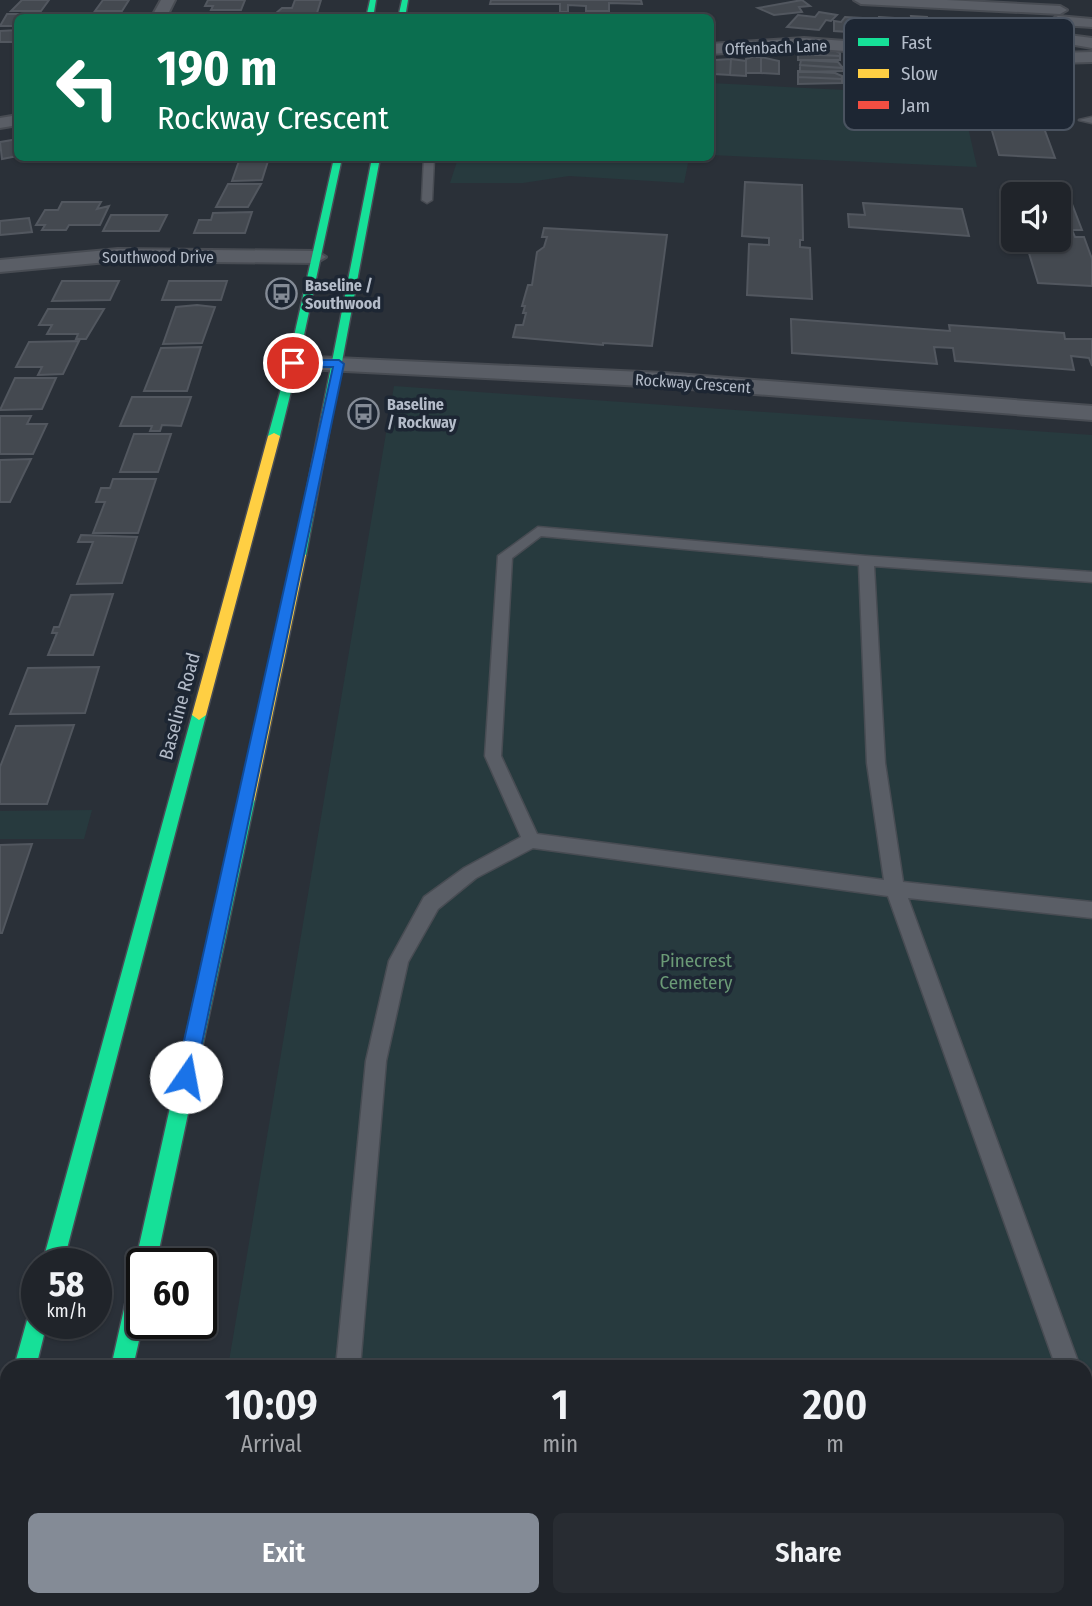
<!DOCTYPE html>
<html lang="en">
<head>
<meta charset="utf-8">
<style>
  body { margin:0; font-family:"Fira Sans Condensed",sans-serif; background:#282c32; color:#f1f3f6; height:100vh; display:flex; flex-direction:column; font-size:26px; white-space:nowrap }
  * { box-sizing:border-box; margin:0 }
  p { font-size:23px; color:#a2a4a8 }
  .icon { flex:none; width:38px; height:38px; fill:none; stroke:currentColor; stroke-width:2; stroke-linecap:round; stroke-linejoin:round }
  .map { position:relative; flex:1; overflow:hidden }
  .panel { position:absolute; left:0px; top:1360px; width:1092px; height:247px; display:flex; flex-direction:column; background:#20242a; border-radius:21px 21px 0 0; box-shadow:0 2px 5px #0004,0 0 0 2px #3d4147 }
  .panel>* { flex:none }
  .top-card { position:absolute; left:14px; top:14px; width:700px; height:147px; border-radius:10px; box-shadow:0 2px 5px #0004,0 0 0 2px #3d4147; background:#0b6e4f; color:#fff; overflow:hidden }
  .tools { position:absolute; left:1001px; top:182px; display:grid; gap:14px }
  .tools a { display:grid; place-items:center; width:70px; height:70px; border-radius:10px; background:#20242a; box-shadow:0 2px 5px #0004,0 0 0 2px #3d4147; font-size:35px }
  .speed { position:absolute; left:21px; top:1248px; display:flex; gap:14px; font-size:35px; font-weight:700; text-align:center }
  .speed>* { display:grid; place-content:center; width:91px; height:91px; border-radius:50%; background:#20242a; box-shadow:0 2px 5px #0004,0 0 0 2px #3d4147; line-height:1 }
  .speed small { font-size:18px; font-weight:400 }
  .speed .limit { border:4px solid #111; border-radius:10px; background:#fff; color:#111 }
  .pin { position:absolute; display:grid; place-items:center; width:60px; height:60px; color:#fff; margin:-30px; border:4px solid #fff; border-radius:50%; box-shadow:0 2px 7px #0007 }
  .me { position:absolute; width:77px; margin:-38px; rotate:12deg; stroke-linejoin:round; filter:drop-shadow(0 0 5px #0008) }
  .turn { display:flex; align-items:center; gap:24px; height:147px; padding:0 28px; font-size:32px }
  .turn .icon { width:91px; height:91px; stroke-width:2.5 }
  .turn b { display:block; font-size:49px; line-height:60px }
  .eta { display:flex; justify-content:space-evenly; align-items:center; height:119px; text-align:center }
  .eta b { font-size:42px; font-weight:600; line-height:49px }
  .cta { display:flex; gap:14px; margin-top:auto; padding:14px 28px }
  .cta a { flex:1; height:80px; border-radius:10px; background:#848b96; color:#fff; font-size:28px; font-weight:600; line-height:80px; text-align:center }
  .cta a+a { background:#282c32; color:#f1f3f6 }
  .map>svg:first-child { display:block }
</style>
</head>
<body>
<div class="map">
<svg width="1092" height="1606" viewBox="0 0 1092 1606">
  <rect width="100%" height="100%" fill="#2a3038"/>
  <!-- green -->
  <path fill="#273a3e" d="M711 83 961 96 977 167 711 155Z
    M458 158H689L684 183 569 176 523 183H450Z
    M394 386 1092 435V1606H188L189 1600H1085V1367H228Z
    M92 810 84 839H0V811Z"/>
  <!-- building -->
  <path fill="#444950" stroke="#52575f" stroke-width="2" d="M22 0H49L41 11H11Z
    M103 0H129L122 11H95Z
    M208 0H245L241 10H211L213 6H205Z
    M295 0H321L317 13 275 14 282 8H292Z
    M491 0H641L642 4 609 3V11H586V6L568 5V12H560V4H490Z
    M802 0 810 6 799 7 802 12 774 15 758 8Z
    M819 12 837 15 831 21 826 20 819 30 787 27 798 15 815 17Z
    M7 14H34L32 18H18V26H0Z
    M911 16 927 17 929 31 901 30 899 20 912 21Z
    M845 17 862 18 863 33 834 31V21L841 22Z
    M879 17 894 18 895 33 869 31 866 20H879Z
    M18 30 16 42H0V31Z
    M798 49 834 50 840 53V56L798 54Z
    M798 54 840 56V60H798Z
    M752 57H761V73H746V59Z
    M761 57 779 61V74L761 73Z
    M731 59 746 61V76L730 75Z
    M731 59 730 75 714 74 715 60Z
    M801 60 838 62 843 68 800 65Z
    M800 65 843 68V71L800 72Z
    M798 71 835 73 842 76V79L798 77Z
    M798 77 842 79V83L798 84Z
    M995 106 1038 112 1055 158 999 155 986 110 996 111Z
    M18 139V156L2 159 0 142Z
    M239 161H268L262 180 232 181Z
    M745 182 802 185 803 240H800V247L810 248 812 299 747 295 749 244 769 245V238L742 236Z
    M1008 183 1065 186 1082 230H1072L1075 237H1084L1092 259V286L1038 283 1025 240H1059V194H1013V200Z
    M228 184H261L248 207H216Z
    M62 202H101L97 209 109 206 100 225H69L66 230H42L45 225H36L45 210H58Z
    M863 203 962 209 969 236 849 227 848 214 865 215Z
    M252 212 245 233H194L199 220H211L213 213Z
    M111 215H167L159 231H103Z
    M29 218 32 232 0 235V221Z
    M544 228 667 235 652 346 603 343V345L513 337 516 325H523L526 313H523L525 306H522L528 285H532L537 252 544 247 547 237H542Z
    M62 281H119L110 300 52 301Z
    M169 281H227L221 300H162Z
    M197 305 215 307 202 343 163 344 176 307Z
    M48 309H104L86 339H76L78 334H47L52 325H39Z
    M791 319 950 331 949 325 1064 333 1065 339H1092V366L1089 358 1071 356 1074 370 955 361 953 348 934 347 937 364 792 353Z
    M79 341 63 374 38 375 42 367H16L29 342Z
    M201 347 187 391H144L161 348Z
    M15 378H56L42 409 0 410Z
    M132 397H191L181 426 162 425 160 431H150L152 426H120Z
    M0 416H31L27 424H47L33 454H0Z
    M134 434H171L158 472H120Z
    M31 459 10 502H0V460Z
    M113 479H156L138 533H93L105 502H96L101 488H110Z
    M81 535 137 537 122 583 77 584 93 542H78Z
    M113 594 93 655H48L57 633H52L54 627H59L71 595Z
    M99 667 85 713 10 714 28 668Z
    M74 725 47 804H0V767L16 726Z
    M32 844 2 933H0V845Z"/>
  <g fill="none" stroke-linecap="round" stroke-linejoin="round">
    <defs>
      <path id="lane" d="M1092 117V123L1079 120Z
        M424 158H434L432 200 427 203 422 200Z
        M538 527 866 556 1092 572V582L874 566 885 763 903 882 1092 902V918L908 898 1080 1367H1056L888 896 533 848 476 878 438 909 408 962 386 1061 360 1367H336L366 1061 389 961 424 897 464 868 521 837 485 756 498 556ZM541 536 859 565 867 763 884 880 537 834 501 756 512 558Z
        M1085 1401 1092 1404V1447L1085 1444Z
        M312 1600H339L340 1606H312Z"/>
      <path id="street" d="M161 0H175L166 18H151Z
        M854 0H947L1060 6 1067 10 1060 14 861 4Z
        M1058 16 1092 19V27L1061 25 1054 28 1061 34 1092 38V48L1052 41 1037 28Z
        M804 38 1024 54 1092 52V62L1024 64 804 48 710 54V44Z
        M18 115V125L0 128V118Z
        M118 249 316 251 326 257 316 263 118 261 0 272V260Z
        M293 356 664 373 1092 406V420L664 387 285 368 282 363Z"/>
      <path id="fast" d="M370 0H376L373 18H366Z
        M402 0H408L405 18H398Z
        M334 158H342L298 363 280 436 274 439 268 436 288 363Z
        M372 158H380L306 555 300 559 294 555Z
        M199 710 206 715 63 1264H42L192 715Z
        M247 793 253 795 255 799 156 1264H142L143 1323 133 1367H111L131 1278 137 1270 135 1264 239 799 241 795Z
        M37 1310V1323H47L36 1367H14L29 1313Z
        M59 1600H83L82 1606H58Z"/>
      <path id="slow" d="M274 433 280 436 206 715 199 720 192 715 268 436Z
        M300 551 306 555 255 799 253 803H241L239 799 294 555Z"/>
      <path id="jam" d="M7 1421V1468L0 1471V1424Z"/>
    </defs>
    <!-- lane casing -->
    <use href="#lane" stroke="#484c53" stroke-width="3"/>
    <!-- street casing -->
    <use href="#street" stroke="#484c53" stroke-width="4"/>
    <!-- fast casing -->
    <use href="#fast" stroke="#484c55" stroke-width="3"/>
    <!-- slow casing -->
    <use href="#slow" stroke="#484c55" stroke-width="3"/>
    <!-- jam casing -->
    <use href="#jam" stroke="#484c55" stroke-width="3"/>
    <!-- lane -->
    <use href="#lane" fill="#5a5e66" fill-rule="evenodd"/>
    <!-- street -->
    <use href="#street" fill="#5a5e66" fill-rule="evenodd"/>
    <!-- fast -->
    <use href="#fast" fill="#16e098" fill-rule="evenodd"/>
    <!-- slow -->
    <use href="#slow" fill="#ffcf43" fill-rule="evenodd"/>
    <!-- jam -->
    <use href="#jam" fill="#f24e42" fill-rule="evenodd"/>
  </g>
  <!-- route -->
  <path fill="#1a73e8" stroke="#114b97" stroke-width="2" d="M339 360 344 364 195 1077 192 1084 186 1086 179 1084 176 1077 333 367H293L288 363 293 360Z"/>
  <!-- icons -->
  <defs>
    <symbol id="bus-ring" viewBox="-11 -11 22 22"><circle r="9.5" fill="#1d2633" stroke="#848b96" stroke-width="1.5"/><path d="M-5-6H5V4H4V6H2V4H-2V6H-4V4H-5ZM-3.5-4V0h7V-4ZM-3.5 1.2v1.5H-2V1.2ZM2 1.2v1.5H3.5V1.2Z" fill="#848b96"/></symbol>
  </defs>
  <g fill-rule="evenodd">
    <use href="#bus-ring" x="264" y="276" width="35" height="35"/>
    <use href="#bus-ring" x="346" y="396" width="35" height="35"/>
  </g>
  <g text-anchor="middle" stroke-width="7" stroke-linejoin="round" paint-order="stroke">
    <!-- far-street labels -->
    <g font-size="16" fill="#b4bcc9" stroke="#1d2633">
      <text transform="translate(776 47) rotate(-2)" y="6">Offenbach Lane</text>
      <text x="158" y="263">Southwood Drive</text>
      <text transform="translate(693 383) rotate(4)" y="6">Rockway Crescent</text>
    </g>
    <!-- far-poi labels -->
    <g font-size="16" font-weight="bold" fill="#b4bcc9" stroke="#1d2633" text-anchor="start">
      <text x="305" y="291">Baseline /<tspan x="305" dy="18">Southwood</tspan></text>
      <text x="387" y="410">Baseline<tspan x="387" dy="18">/ Rockway</tspan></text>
    </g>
    <!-- street labels -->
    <g font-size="19" fill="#b4bcc9" stroke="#1d2633">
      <text transform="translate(179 706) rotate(-75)" y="7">Baseline Road</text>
    </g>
    <!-- park labels -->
    <g font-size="19" fill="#6b9a76" stroke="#1d2633">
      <text x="696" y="967">Pinecrest<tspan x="696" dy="22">Cemetery</tspan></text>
    </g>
  </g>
  <!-- legend -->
  <rect x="844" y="18" width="230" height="112" rx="10" fill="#1d2633" stroke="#4a5360" stroke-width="2"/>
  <rect x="858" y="38" width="31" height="8" fill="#16e098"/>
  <rect x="858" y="69" width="31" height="9" fill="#ffcf43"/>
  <rect x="858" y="101" width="31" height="8" fill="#f24e42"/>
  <g font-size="19" fill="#b4bcc9">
    <text x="901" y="49">Fast</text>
    <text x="901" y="80">Slow</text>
    <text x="901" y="112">Jam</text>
  </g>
</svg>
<div class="tools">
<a><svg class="icon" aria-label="sound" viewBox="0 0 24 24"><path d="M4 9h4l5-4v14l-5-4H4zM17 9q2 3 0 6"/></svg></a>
</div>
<div class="speed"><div>58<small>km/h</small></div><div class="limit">60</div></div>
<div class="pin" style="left:293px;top:363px;background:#d93025"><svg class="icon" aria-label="arrive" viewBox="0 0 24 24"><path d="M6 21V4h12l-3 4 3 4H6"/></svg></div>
<svg class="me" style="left:186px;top:1077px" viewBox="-20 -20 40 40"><circle r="19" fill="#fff"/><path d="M0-13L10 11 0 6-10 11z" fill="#1a73e8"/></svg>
<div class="top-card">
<div class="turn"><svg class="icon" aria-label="left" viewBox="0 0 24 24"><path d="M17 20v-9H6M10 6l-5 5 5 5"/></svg><div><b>190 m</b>Rockway Crescent</div></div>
</div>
<section class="panel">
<div class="eta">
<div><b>10:09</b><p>Arrival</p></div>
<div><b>1</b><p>min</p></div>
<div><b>200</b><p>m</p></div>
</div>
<div class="cta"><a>Exit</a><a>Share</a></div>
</section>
</div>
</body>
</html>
